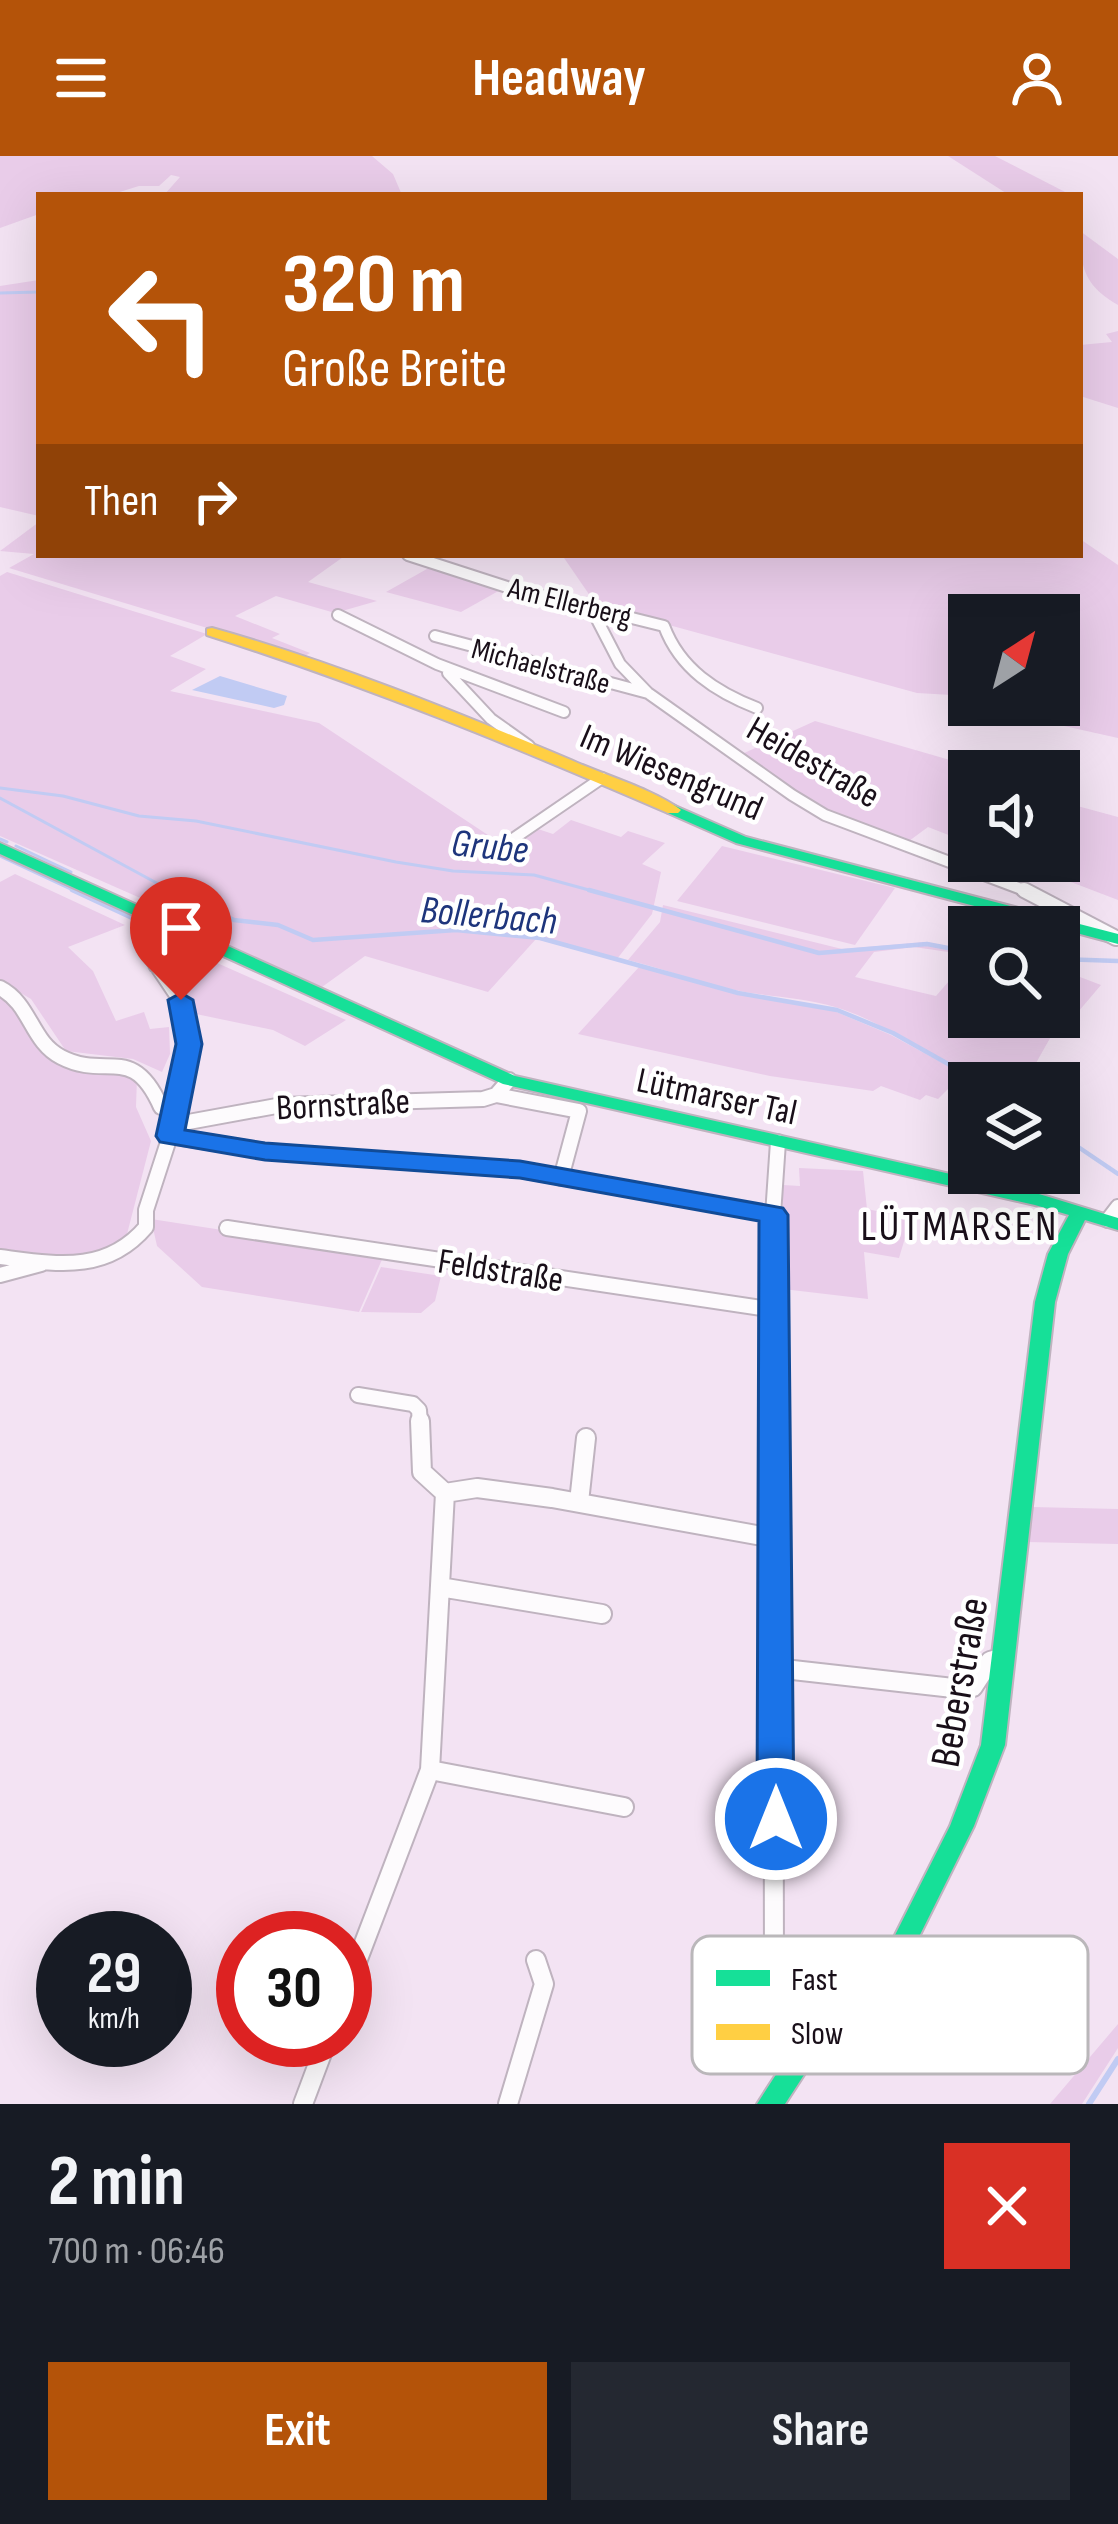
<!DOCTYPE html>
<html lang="en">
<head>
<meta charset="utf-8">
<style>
  body { margin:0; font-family:"Sofia Sans Condensed",sans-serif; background:#242831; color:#f1f3f6; height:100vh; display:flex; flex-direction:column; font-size:45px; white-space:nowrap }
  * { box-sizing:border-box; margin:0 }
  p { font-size:39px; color:#9ea1a6 }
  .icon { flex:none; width:66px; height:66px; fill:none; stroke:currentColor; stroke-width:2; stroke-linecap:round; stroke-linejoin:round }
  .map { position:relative; height:1948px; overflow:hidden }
  .sheet { display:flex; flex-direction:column; background:#171b24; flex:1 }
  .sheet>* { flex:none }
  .banner { position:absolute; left:36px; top:36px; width:1047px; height:366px; border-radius:0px; box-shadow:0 12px 48px #0002; background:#b45309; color:#fff; overflow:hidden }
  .needle { width:78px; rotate:36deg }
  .tools { position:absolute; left:948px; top:438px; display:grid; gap:24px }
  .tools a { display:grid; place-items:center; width:132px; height:132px; border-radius:0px; background:#171b24; box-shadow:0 12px 48px #0002; font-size:60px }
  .speed { position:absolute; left:36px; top:1755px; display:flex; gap:24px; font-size:60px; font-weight:700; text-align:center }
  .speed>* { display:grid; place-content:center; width:156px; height:156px; border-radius:50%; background:#171b24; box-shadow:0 12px 48px #0002; line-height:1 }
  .speed small { font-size:30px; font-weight:400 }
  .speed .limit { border:18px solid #d22; background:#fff; color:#111 }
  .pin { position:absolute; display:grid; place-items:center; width:102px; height:102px; color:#fff; margin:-123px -51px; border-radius:50% 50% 50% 0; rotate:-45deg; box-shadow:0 0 12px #0007 }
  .pin .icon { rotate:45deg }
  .me { position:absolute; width:132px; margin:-66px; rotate:0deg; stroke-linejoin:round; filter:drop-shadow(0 0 9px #0008) }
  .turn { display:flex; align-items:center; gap:42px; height:252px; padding:0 48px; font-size:54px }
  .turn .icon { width:156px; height:156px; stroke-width:2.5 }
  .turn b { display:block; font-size:84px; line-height:102px }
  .then { display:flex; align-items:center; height:114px; padding:0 48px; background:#0003; gap:24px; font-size:45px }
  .round { display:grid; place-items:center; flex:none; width:126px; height:126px; border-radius:0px; background:#242831 }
  .headline { display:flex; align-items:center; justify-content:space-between; height:204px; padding:0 48px }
  h1 { font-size:72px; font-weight:700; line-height:90px }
  .action { display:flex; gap:24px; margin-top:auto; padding:24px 48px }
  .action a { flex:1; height:138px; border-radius:0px; background:#b45309; color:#fff; font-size:48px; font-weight:700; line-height:138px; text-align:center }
  .action a+a { background:#242831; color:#f1f3f6 }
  header { display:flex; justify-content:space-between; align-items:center; height:156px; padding:0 48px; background:#b45309; color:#fff; font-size:54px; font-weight:700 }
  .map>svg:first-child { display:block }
</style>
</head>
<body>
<header><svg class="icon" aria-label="menu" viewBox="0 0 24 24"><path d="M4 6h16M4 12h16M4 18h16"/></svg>Headway<svg class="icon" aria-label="person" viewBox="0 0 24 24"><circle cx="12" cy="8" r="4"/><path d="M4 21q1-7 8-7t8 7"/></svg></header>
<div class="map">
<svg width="1118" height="1948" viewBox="0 0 1118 1948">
  <rect width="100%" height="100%" fill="#f3e3f3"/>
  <!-- green -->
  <path fill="#e9cce9" d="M0 0H372L393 18 402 39H164L180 21 171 19 159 30H139L110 39H39V58L0 72Z
    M948 0H995L1071 39H1009Z
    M1080 75 1118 103V149C1085 130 1080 112 1080 75Z
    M39 124V360L0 351V130Z
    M1118 175V252L1080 240V189L1112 186 1106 178Z
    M39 366V399H346L308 426 377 445 335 457 276 440 235 460 280 478 272 482 310 497 303 501 9 412 34 398 0 395Z
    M1080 383 1118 409V582L970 549H1059V459H969V540L917 537 603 451 595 447 562 399H1080Z
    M434 409 502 433 461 456 386 436Z
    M7 416 207 478 170 500 206 513 170 535 319 567 506 691 535 672 553 678 571 664 621 681 628 675 665 687 642 708 661 716 652 758 617 803 536 783 488 836 365 800 322 831 219 784 224 780 219 777 213 781 199 768 0 680V420Z
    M815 565 988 615H969V687L928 671 905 688 829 657 742 598Z
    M1059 645 1118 661V744L1016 705H1059Z
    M722 690 895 732 855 789 677 745Z
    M15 718 125 769 68 791 93 815 116 865 144 856 150 873 169 871 170 898 162 916 133 903 66 895 31 843 0 825V726Z
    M663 749 842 793 926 786 969 794V799L914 791 874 796 855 821 936 840 969 802V861H1059V813L1101 829 1061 876 1053 877 1032 914 1019 927C956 927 898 869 835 851 802 841 768 841 735 834 699 826 663 813 628 804L660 766Z
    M176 793 190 795 346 864 305 890 273 874 196 858 166 808Z
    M639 811 736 838 834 855 891 879 963 918 938 943 926 939 920 944 881 930 873 935 770 920 578 878Z
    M0 837 23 855 51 903 137 921 136 951 151 985 126 1082 86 1101 0 1095Z
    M799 1012 863 1015 867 1053 911 1062 899 1102 864 1096 868 1143 783 1133V1029L800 1030Z
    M151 1063 384 1099 359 1156 202 1131 157 1090Z
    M381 1111 441 1120 435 1145 421 1157 361 1156Z
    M1032 1351 1118 1353V1388L1027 1386Z
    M1118 1868V1892L1082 1948H1050Z"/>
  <!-- water -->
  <path fill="#c1cbf3" d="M220 520 287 540 284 549 274 552 192 534Z"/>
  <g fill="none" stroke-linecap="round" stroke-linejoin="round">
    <!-- stream-far2 -->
    <path stroke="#c1cbf3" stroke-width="3" d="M0 137 39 136
      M0 632 63 640 139 660 196 665 396 706 453 715 534 719 600 737
      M0 642 175 737
      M0 683 7 686
      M16 690 71 716
      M0 700 79 737"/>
    <!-- stream-far1 -->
    <path stroke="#c1cbf3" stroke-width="4.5" d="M72 734 145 768
      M169 734 234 764 278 769 313 784 456 774 540 782 738 837 837 854 893 877 982 927
      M589 734 819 797 927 788 969 796
      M1059 803 1118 805
      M1059 978 1118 1018"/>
    <!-- stream -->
    <path stroke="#c1cbf3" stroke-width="6" d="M1089 1948 1118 1903"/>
    <defs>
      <path id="street-far2" d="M408 399 507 431 664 470C680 513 716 536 757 552
        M590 450 620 508 648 537 792 639 825 659 1032 737
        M338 459 437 508 564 556
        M435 480 648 537
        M448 517 491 563 529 590
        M507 687 602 622"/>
      <path id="street-far1" d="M1024 734 1116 782
        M156 809 188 779
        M0 832C31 848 31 886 61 901 107 925 132 886 161 951L173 955
        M496 939 579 955 561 1022
        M172 969 282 949 483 943 496 939 509 924
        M170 980 265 995 520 1014 773 1059
        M1108 1064 1118 1051
        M227 1072 775 1154
        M0 1101C56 1108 106 1118 146 1071V1054L170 980 189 888 181 845 152 802 159 782 173 772
        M0 1119 41 1108
        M358 1239 413 1248 419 1254 420 1268
        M773 1268V1059L778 986"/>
      <path id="street" d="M420 1265 422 1316 445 1337 477 1332 552 1342 773 1382
        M773 1265 774 1817 789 1851 819 1874
        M579 1346 586 1282
        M440 1431 602 1458
        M775 1512 962 1533 973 1531 990 1505 1004 1501
        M430 1614 624 1651
        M345 1837 430 1614 445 1337
        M303 1948 327 1884
        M508 1948 544 1828 536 1804"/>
      <path id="fast" d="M673 649 746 681 1118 778V788L736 687 668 657V651Z
        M0 687 515 920 1039 1038 1118 1062V1074L1085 1064 1068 1098 1055 1146 1005 1589 974 1670 904 1811 858 1868 828 1882 785 1948H757L810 1866 840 1852 886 1797 950 1670 981 1589 1035 1146 1048 1098 1069 1059 1035 1049 503 928 0 698Z"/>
      <path id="slow" d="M212 472C334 506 454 555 571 604 604 619 653 633 681 654L678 657H668C516 591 364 529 207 479V473Z"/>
    </defs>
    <!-- street-far2 casing -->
    <use href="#street-far2" stroke="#bfb3bf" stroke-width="14"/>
    <!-- street-far1 casing -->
    <use href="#street-far1" stroke="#bfb3bf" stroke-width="18"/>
    <!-- street casing -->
    <use href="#street" stroke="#bfb3bf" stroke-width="22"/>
    <!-- fast casing -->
    <use href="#fast" stroke="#bfb3bf" stroke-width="4"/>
    <!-- slow casing -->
    <use href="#slow" stroke="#bfb3bf" stroke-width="4"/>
    <!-- street-far2 -->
    <use href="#street-far2" stroke="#fdfbfd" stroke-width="10"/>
    <!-- street-far1 -->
    <use href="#street-far1" stroke="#fdfbfd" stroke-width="14"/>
    <!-- street -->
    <use href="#street" stroke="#fdfbfd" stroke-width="18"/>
    <!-- fast -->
    <use href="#fast" fill="#16e098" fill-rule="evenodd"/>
    <!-- slow -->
    <use href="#slow" fill="#ffcf43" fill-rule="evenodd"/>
  </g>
  <!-- route -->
  <path fill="#1a73e8" stroke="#114b97" stroke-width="3" d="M181 837 193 844 202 888 185 974 265 987 520 1005 783 1052 788 1059 794 1663 788 1673 776 1678 763 1673 757 1663 759 1065 520 1022 265 1004 160 986 156 980 176 888 168 844Z"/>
  <g text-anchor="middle" stroke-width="9" stroke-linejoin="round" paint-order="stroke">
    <!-- far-street labels -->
    <g font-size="30" fill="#190f19" stroke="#fff">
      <text transform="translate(570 446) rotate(14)" y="10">Am Ellerberg</text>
      <text transform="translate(541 510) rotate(15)" y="10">Michaelstraße</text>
    </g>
    <!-- street labels -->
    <g font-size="36" fill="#190f19" stroke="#fff">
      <text transform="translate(814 605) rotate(30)" y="13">Heidestraße</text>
      <text transform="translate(672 615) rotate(23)" y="13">Im Wiesengrund</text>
      <text transform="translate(717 939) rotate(12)" y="13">Lütmarser Tal</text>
      <text transform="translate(343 947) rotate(-3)" y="13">Bornstraße</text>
      <text transform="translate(501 1113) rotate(9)" y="13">Feldstraße</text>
    </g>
    <!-- water labels -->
    <g font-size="39" font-style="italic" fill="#1e357c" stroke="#fff">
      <text transform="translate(490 689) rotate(6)" y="14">Grube</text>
      <text transform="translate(489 758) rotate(5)" y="14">Bollerbach</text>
    </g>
    <!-- quarter labels -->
    <g font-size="42" letter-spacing="3" fill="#190f19" stroke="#fff">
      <text x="960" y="1084">LÜTMARSEN</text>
    </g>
    <!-- near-street labels -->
    <g font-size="42" fill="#190f19" stroke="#fff">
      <text transform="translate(958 1526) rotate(-80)" y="15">Beberstraße</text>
    </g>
  </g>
  <!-- legend -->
  <rect x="692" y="1780" width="396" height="138" rx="18" fill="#fff" stroke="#bab7ba" stroke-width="3"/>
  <rect x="716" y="1814" width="54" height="16" fill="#16e098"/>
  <rect x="716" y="1868" width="54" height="16" fill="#ffcf43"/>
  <g font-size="33" fill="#190f19">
    <text x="791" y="1834">Fast</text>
    <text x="791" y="1888">Slow</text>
  </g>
</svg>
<div class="tools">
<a><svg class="needle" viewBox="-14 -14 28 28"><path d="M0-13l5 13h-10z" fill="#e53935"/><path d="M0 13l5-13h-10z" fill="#9ea1a6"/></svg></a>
<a><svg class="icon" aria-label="sound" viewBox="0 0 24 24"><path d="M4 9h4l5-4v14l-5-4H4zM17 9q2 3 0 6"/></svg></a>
<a><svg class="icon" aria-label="search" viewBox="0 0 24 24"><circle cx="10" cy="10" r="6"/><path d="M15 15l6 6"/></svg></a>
<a><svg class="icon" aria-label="layers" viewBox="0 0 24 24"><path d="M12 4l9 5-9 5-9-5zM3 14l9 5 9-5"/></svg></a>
</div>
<div class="speed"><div>29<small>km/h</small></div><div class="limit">30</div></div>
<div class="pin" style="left:181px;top:844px;background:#d93025"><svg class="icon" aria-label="arrive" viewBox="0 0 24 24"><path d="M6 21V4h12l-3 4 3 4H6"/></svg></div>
<svg class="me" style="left:776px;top:1663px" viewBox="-20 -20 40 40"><circle r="17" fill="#1a73e8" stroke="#fff" stroke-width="3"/><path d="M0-11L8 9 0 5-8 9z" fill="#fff"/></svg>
<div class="banner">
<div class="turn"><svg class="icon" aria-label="left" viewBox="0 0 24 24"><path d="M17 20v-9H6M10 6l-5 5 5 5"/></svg><div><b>320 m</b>Große Breite</div></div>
<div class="then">Then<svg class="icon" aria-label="right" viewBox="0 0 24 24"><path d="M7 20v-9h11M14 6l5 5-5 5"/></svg></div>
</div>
</div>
<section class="sheet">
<div class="headline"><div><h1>2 min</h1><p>700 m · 06:46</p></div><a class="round" style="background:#d93025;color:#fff"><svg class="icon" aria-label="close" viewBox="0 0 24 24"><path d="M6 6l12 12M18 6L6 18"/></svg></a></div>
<div class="action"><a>Exit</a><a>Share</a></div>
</section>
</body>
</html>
